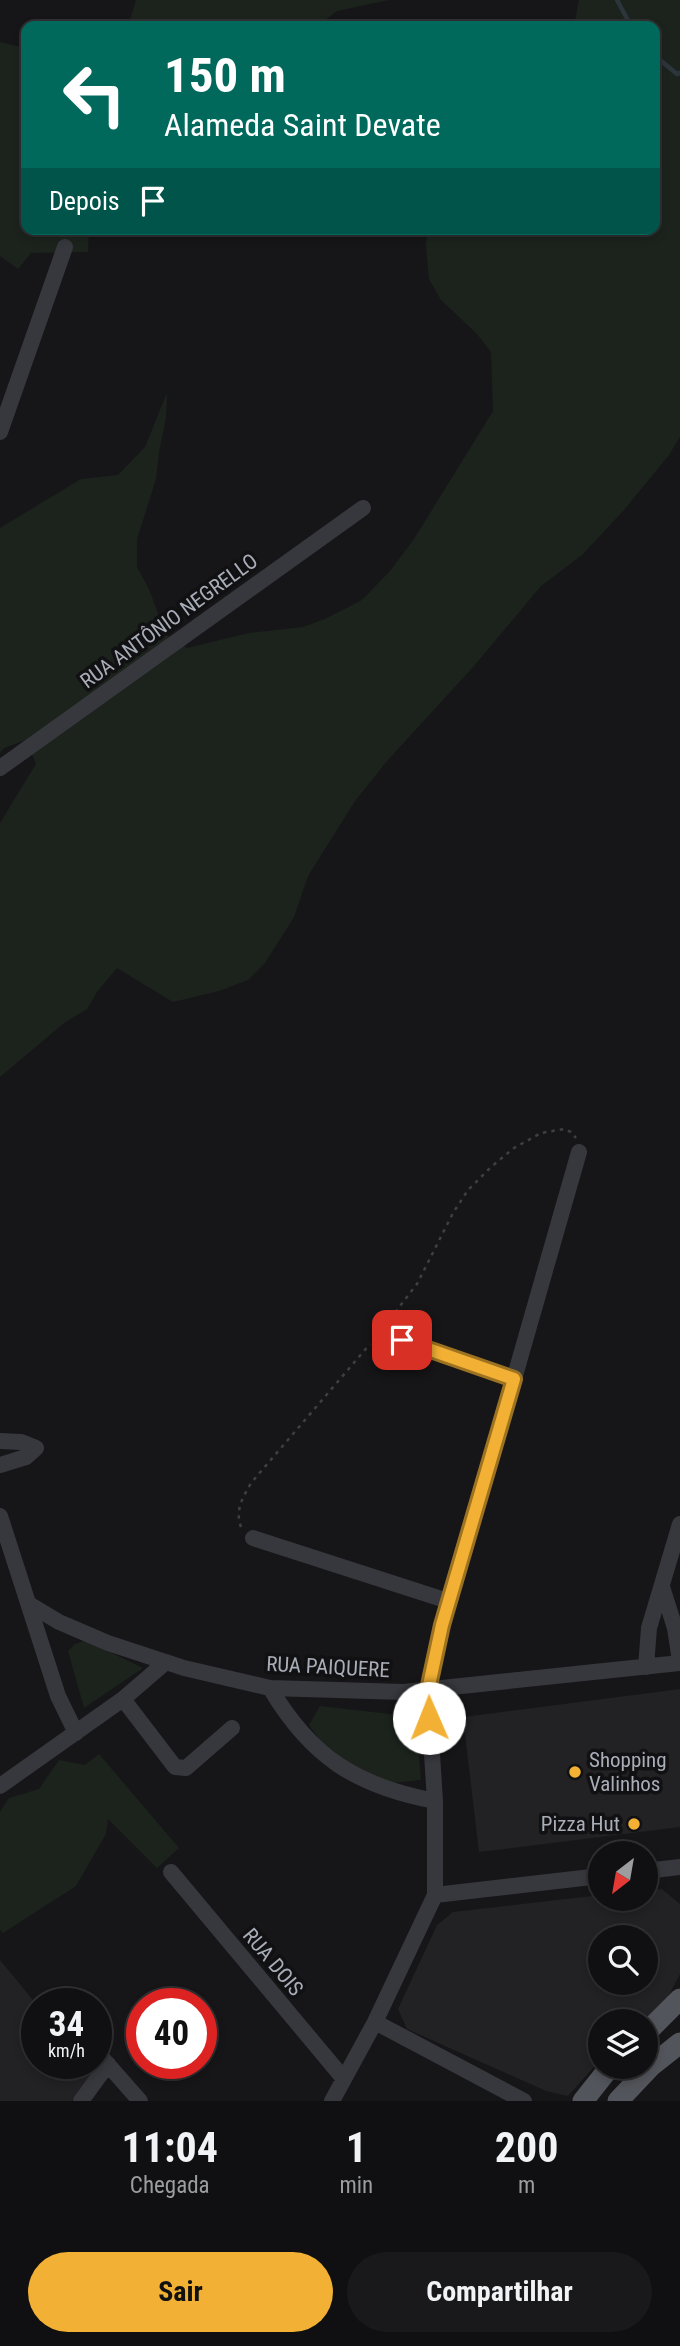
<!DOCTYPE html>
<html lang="pt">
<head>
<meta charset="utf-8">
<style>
  body { margin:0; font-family:"Roboto Condensed",sans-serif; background:#19191b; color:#f1f3f6; height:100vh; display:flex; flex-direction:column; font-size:26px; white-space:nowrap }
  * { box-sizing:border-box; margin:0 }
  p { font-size:23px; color:#9c9d9f }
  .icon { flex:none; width:38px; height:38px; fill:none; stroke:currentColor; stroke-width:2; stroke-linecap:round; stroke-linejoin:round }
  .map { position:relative; height:2101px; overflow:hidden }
  .drawer { display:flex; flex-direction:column; background:#101012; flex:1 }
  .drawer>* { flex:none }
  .guide { position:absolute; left:21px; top:21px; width:639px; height:214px; border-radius:14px; box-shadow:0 4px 10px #0003,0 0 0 2px #303032; background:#00695c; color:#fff; overflow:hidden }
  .needle { width:46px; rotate:211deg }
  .fabs { position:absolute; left:588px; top:1841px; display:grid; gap:14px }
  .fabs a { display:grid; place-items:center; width:70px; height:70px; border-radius:50%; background:#101012; box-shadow:0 4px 10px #0003,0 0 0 2px #303032; font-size:35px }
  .speed { position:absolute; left:21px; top:1988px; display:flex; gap:14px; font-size:35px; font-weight:700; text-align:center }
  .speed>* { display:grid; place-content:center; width:91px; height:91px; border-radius:50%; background:#101012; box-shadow:0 4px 10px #0003,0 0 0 2px #303032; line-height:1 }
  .speed small { font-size:18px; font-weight:400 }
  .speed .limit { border:10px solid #d22; background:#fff; color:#111 }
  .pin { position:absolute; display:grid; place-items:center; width:60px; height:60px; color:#fff; margin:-30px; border-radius:14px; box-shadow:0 4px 10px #0006 }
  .me { position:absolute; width:77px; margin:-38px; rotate:359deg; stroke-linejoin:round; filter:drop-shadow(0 0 5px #0008) }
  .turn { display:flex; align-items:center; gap:24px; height:147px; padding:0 28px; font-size:32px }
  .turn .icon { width:91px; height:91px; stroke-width:2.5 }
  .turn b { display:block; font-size:49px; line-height:60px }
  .then { display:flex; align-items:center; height:66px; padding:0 28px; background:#0003; gap:14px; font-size:26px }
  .eta { display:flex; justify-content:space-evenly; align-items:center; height:119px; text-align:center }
  .eta b { font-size:42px; font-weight:700; line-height:49px }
  .cta { display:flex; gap:14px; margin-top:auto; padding:14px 28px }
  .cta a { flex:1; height:80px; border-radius:42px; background:#f2b134; color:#111; font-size:28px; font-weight:700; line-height:80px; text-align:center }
  .cta a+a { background:#19191b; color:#f1f3f6 }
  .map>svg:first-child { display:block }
</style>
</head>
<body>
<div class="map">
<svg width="680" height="2101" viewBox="0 0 680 2101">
  <rect width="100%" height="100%" fill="#161618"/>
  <!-- built -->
  <path fill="#222225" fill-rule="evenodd" d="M680 1689V1827L479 1852 463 1717Z
    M662 1889 680 1904V1974L667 1999 646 2022 600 2021V2060L568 2096 546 2091 407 2029 398 2009 437 1925 453 1912 600 1895V1899H646V1890ZM600 1937H646V1983H600Z
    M0 1960 37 2005V2063H89L95 2070 72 2101H0Z"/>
  <!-- green -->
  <path fill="#1c231d" d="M136 0H389L337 11 317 26H128Z
    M579 0H680V437L669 455 624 510 582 555 541 586 474 666 387 761 355 801 308 876 294 917 265 963 248 980 219 991 173 1002 117 968 97 992 87 1009 64 1023 0 1077V823L36 764 26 740 4 748 0 753V528L81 479 118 475 145 447 167 393 166 418 159 452 156 479 137 539V567L149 589 166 635 187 648 249 633 303 627 325 619 362 600 390 571 414 539 493 411 491 352 477 334 441 300 429 279 426 245 428 229 530 231 533 229H654V26H574Z
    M0 42 26 48V229H89L88 252 31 253 18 269 0 256Z
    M83 1641 91 1643 143 1668 84 1708 68 1651 75 1644Z
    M320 1706 416 1717 421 1780 392 1783 375 1777 345 1761 322 1743 309 1725Z
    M99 1754 179 1848 157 1868 108 1819 106 1834 76 1886 3 1933 0 1930V1812L9 1798 39 1789 59 1760 85 1765Z"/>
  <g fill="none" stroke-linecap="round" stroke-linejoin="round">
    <!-- stream -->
    <path stroke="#2c353c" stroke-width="4.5" d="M617 0 631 26
      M654 55 677 74 680 73"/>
    <!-- path -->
    <path stroke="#3d3f44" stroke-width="2.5" stroke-dasharray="3.5 5" stroke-linecap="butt" d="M390 1319 417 1284 453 1213 468 1190 491 1167 514 1148 541 1133 564 1129 571 1132 576 1138
      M241 1527C235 1510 242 1499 251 1483L370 1344"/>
    <!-- minor -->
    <path stroke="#37383d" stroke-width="16" d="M0 432 65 247
      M0 768 363 508
      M380 1332 514 1379
      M0 1441 21 1442 36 1448 26 1457 0 1465
      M0 1516 58 1696 76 1733
      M253 1538 448 1601
      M662 1587 675 1628 680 1661
      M29 1604 59 1622 108 1643 184 1668 270 1688 404 1692 680 1663
      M646 1667 649 1628 680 1524
      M270 1688C311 1757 356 1786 435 1801
      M123 1699 175 1767 186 1768 232 1728
      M0 1786 123 1699 166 1662
      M646 1871 680 1867
      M171 1872 344 2079
      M435 1895 600 1876
      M52 2002 54 2004
      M375 2022 524 2101
      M96 2051 140 2101
      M81 2101 108 2064
      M332 2101 375 2022 435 1895V1801L428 1690 448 1601 514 1379 579 1152"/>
    <!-- major -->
    <path stroke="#53555c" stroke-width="21" d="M646 2033 680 1999
      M583 2101 610 2067
      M618 2101 651 2066 680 2043"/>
  </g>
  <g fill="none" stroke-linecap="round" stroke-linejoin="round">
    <defs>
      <path id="route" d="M402 1340 514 1379 442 1625 428 1690 429 1718"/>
    </defs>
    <!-- route casing -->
    <use href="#route" stroke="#9d7322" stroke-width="18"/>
    <!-- route -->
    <use href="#route" stroke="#f2b134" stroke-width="12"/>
  </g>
  <!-- markers -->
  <g fill="#f2b134" stroke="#111113" stroke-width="2.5">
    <circle cx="575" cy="1772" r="7"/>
    <circle cx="634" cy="1824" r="7"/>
  </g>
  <g text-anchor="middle" stroke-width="7" stroke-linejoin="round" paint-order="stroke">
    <!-- street labels -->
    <g font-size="21" fill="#a8adb8" stroke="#111113">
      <text transform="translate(169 621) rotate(-36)" y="7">RUA ANTÔNIO NEGRELLO</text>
      <text transform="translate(328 1667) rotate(3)" y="7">RUA PAIQUERE</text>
      <text transform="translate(273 1962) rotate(50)" y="7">RUA DOIS</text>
    </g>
    <!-- poi labels -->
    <g font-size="21" fill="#a8adb8" stroke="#111113" text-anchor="start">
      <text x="589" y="1767">Shopping<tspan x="589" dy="24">Valinhos</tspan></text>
      <text x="620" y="1831" text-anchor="end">Pizza Hut</text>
    </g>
  </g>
</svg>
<div class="fabs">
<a><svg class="needle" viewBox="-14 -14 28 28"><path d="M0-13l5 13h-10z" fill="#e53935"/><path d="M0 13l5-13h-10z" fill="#9c9d9f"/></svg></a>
<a><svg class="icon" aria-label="search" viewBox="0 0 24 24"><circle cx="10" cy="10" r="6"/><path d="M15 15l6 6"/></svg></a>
<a><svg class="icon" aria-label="layers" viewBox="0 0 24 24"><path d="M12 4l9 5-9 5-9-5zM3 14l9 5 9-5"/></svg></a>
</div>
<div class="speed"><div>34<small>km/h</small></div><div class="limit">40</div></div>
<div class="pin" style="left:402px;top:1340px;background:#d93025"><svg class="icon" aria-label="arrive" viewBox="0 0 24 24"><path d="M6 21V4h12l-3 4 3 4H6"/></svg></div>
<svg class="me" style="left:429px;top:1718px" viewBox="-20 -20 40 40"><circle r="19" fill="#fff"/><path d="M0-13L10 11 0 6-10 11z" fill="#f2b134"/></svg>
<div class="guide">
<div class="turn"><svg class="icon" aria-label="left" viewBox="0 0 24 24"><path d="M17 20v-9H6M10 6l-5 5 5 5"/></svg><div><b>150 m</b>Alameda Saint Devate</div></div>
<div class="then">Depois<svg class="icon" aria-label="arrive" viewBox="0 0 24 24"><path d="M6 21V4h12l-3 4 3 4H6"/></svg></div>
</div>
</div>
<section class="drawer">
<div class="eta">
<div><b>11:04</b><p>Chegada</p></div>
<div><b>1</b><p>min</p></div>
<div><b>200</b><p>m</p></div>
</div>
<div class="cta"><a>Sair</a><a>Compartilhar</a></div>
</section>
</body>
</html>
